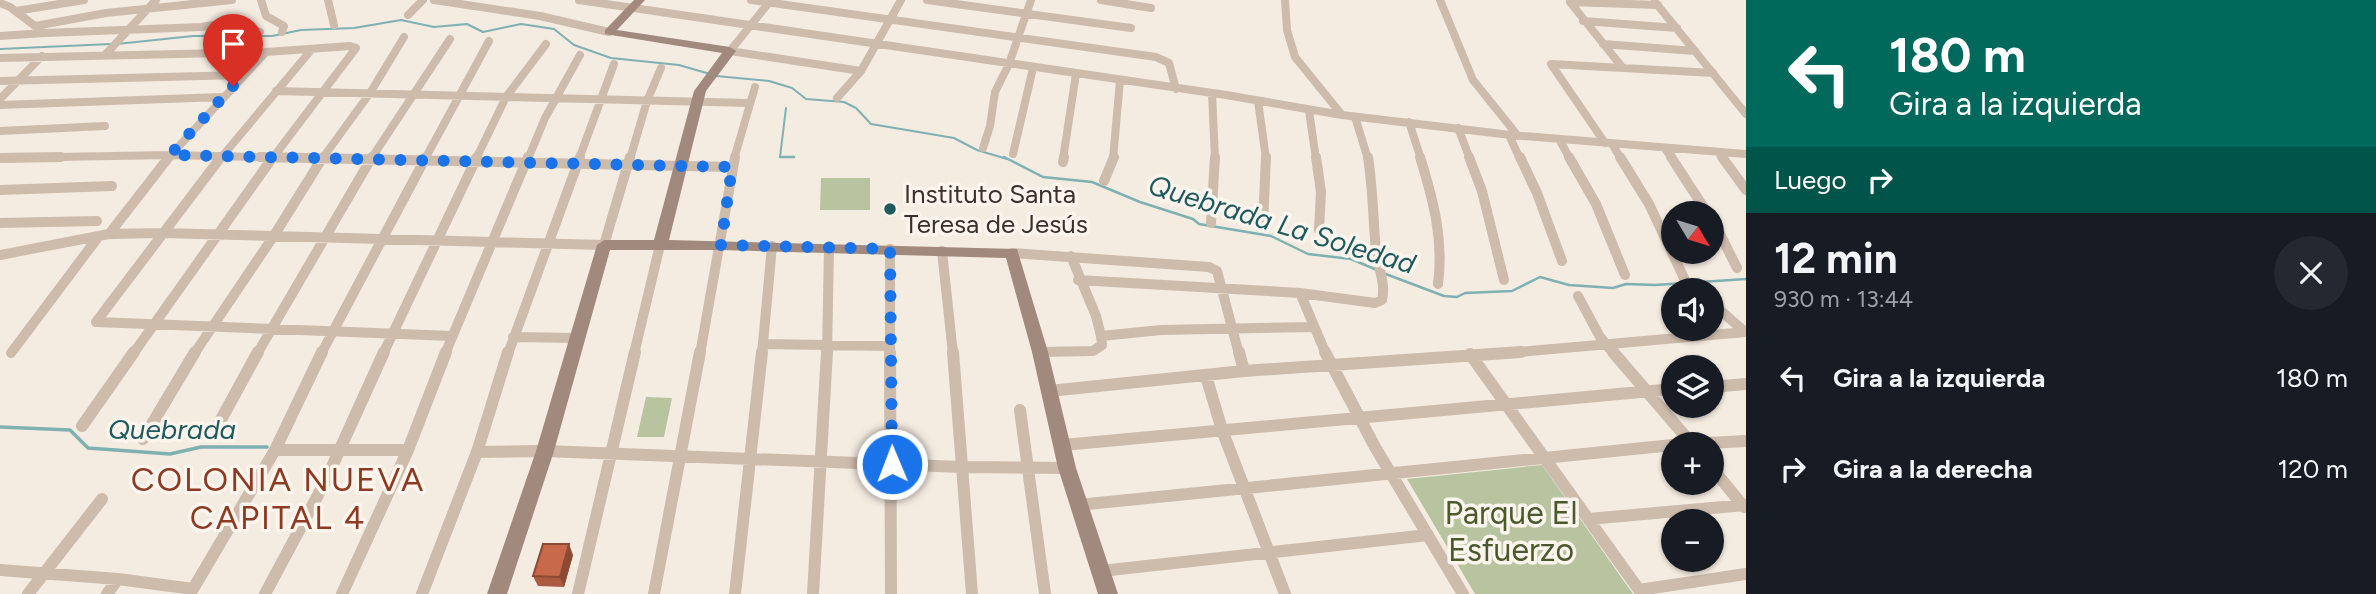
<!DOCTYPE html>
<html lang="es">
<head>
<meta charset="utf-8">
<style>
  body { margin:0; font-family:Figtree,sans-serif; background:#242831; color:#f1f3f6; height:100vh; display:flex; flex-direction:column; font-size:26px; white-space:nowrap }
  * { box-sizing:border-box; margin:0 }
  p { font-size:23px; color:#9ea1a6 }
  .icon { flex:none; width:38px; height:38px; fill:none; stroke:currentColor; stroke-width:2; stroke-linecap:round; stroke-linejoin:round }
  .map { position:relative; flex:1; overflow:hidden }
  .panel { display:flex; flex-direction:column; background:#171b24; width:630px }
  .panel>* { flex:none }
  .guide { background:#00695c; color:#fff; overflow:hidden }
  .needle { width:46px; rotate:128deg }
  .tools { position:absolute; left:1661px; top:201px; display:grid; gap:14px }
  .tools a { display:grid; place-items:center; width:63px; height:63px; border-radius:50%; background:#171b24; box-shadow:0 2px 5px #0004; font-size:35px }
  .pin { position:absolute; display:grid; place-items:center; width:60px; height:60px; color:#fff; margin:-72px -30px; border-radius:50% 50% 50% 0; rotate:-45deg; box-shadow:0 0 7px #0007 }
  .pin .icon { rotate:45deg }
  .me { position:absolute; width:77px; margin:-38px; rotate:359deg; stroke-linejoin:round; filter:drop-shadow(0 0 5px #0008) }
  .turn { display:flex; align-items:center; gap:24px; height:147px; padding:0 28px; font-size:32px }
  .turn .icon { width:91px; height:91px; stroke-width:2.5 }
  .turn b { display:block; font-size:49px; line-height:60px }
  .then { display:flex; align-items:center; height:66px; padding:0 28px; background:#0003; gap:14px; font-size:26px }
  .round { display:grid; place-items:center; flex:none; width:74px; height:74px; border-radius:37px; background:#242831 }
  .headline { display:flex; align-items:center; justify-content:space-between; height:119px; padding:0 28px }
  h1 { font-size:42px; font-weight:700; line-height:52px }
  ul { padding:0; list-style:none }
  li { display:flex; align-items:center; gap:21px; height:91px; padding:0 28px }
  li div { flex:1 }
  li b { display:block; font-size:26px }
  li em { font-style:normal }
  main { display:flex; flex:1; min-height:0 }
  .map>svg:first-child { display:block }
</style>
</head>
<body>
<main>
<div class="map">
<svg width="1746" height="594" viewBox="0 0 1746 594">
  <rect width="100%" height="100%" fill="#f4ebe1"/>
  <!-- green -->
  <path fill="#b8c4a0" d="M821 178H870V210H820Z
    M646 397 672 398 664 437H637Z
    M1542 465 1633 594H1475L1407 479Z"/>
  <g fill="none" stroke-linecap="round" stroke-linejoin="round">
    <!-- stream-far2 -->
    <path stroke="#7fb0b2" stroke-width="2" d="M117 44 193 36H272L301 30 354 28 401 20 434 27 467 24 483 32 521 24 554 29 574 45 611 58 679 65 710 74
      M0 49 111 44
      M716 76 769 81 792 88 806 99 844 102 856 108 871 124 954 138 977 150 1007 159
      M786 108 780 157H794"/>
    <!-- stream-far1 -->
    <path stroke="#7fb0b2" stroke-width="2.5" d="M780 157H794
      M1004 157 1043 177 1092 182 1140 202 1193 219 1199 224 1271 236 1308 254 1351 259 1377 270
      M1383 273 1444 296 1457 297 1465 293 1512 291 1540 277 1569 285 1613 288 1626 284 1655 285 1746 279"/>
    <!-- stream -->
    <path stroke="#7fb0b2" stroke-width="3.5" d="M0 427 70 430 88 448 170 454 201 447H267"/>
    <!-- street-far2 -->
    <path stroke="#cdbbac" stroke-width="8" d="M261 0 266 16 284 26 282 32
      M328 0 334 25
      M434 0 540 16 609 32
      M579 0 1226 95 1342 115 1511 135 1746 154
      M751 0 1156 57 1169 63 1176 89
      M771 0 730 51 861 71
      M927 0 1131 28
      M1101 0 1151 8
      M1285 0 1287 30 1295 57 1342 115
      M1440 0 1473 80 1518 136
      M1655 2 1746 114
      M0 3 10 7 35 26 106 13 232 0
      M16 11 84 0
      M408 15 423 0
      M1583 21 1677 28
      M44 33 201 27 231 22 260 32
      M0 36 44 33 41 30
      M1603 44 1695 51
      M105 55 156 0
      M0 58 266 52 350 46 356 48 272 159
      M1622 67 1570 2 1658 5
      M0 81 244 75
      M276 91 749 103
      M1212 93 1215 159
      M837 98 861 71 901 0
      M0 99 42 56
      M1258 101 1266 159
      M0 105 222 97
      M1309 111 1316 159
      M1355 117 1368 159
      M1409 122 1421 159
      M1458 128 1470 159
      M0 131 105 126
      M1509 135 1520 159
      M1559 139 1570 159
      M1605 143 1551 64 1713 73
      M1612 144 1621 159
      M983 148 990 126 995 92 1009 64 1031 0
      M1665 148 1672 159
      M1718 152 1723 159
      M1013 154 1033 68
      M0 158 170 155 342 159
      M167 159 266 52
      M220 159 312 49
      M322 159 370 93 404 37
      M371 159 450 39
      M425 159 489 41
      M476 159 506 97 546 44
      M528 159 545 118 580 55
      M579 159 614 64
      M630 159 647 101 661 68
      M734 159 755 87
      M1063 159 1076 74
      M1113 159 1120 80"/>
    <!-- street-far1 -->
    <path stroke="#cdbbac" stroke-width="10" d="M260 157 732 167
      M1316 157 1321 192 1319 230
      M1420 157C1433 199 1444 240 1438 284
      M1469 157 1482 191 1504 280
      M1520 157 1537 193 1562 261
      M1569 157 1596 204 1625 275
      M1620 157 1649 204 1684 278
      M1671 157 1708 214
      M1722 157 1746 190
      M0 158 61 157
      M1063 162 1064 157
      M1104 181 1114 157
      M0 190 112 186
      M1712 218 1737 268
      M0 223 97 221
      M1211 223 1215 157
      M1263 225 1266 157
      M109 234 169 157
      M890 249V354
      M942 251 953 354
      M1012 253 1209 267 1217 271 1239 354
      M0 255 109 234 162 233 604 245 630 157
      M1071 256 1096 316 1101 336 1161 330 1312 327
      M1078 280 1300 293 1375 303 1382 300C1386 284 1378 267 1376 251 1373 219 1373 189 1368 157
      M1695 288 1697 290
      M1300 293 1326 354
      M1578 296 1600 337 1614 354
      M1712 303 1745 332
      M96 322 452 336
      M96 322 221 157
      M513 337 576 338
      M763 344 890 346
      M1040 352 1093 351 1102 345 1101 336
      M11 353 99 236
      M133 354 273 157
      M194 354 275 234 323 157
      M257 354 372 157
      M321 354 426 157
      M383 354 477 157
      M445 354 528 157
      M508 354 580 157
      M634 354 660 245
      M700 354 735 157
      M762 354 772 246
      M827 354 829 248
      M1496 354 1746 332"/>
    <!-- street -->
    <path stroke="#cdbbac" stroke-width="12" d="M890 352 891 594
      M953 352 972 594
      M1239 352 1244 371
      M1325 352 1375 447 1463 594
      M1613 352 1692 444
      M1470 354 1642 594
      M1206 376 1222 430 1285 594
      M1712 387 1746 384
      M1049 391 1244 371 1521 352
      M1020 410 1045 594
      M218 425 258 352
      M82 426 134 352
      M143 439 195 352
      M1686 444 1746 441
      M1063 445 1673 389
      M275 450H408
      M477 452 545 451 961 467 1067 468
      M1712 468 1744 507
      M1078 505 1673 445
      M1588 519 1746 505
      M0 570 118 579 193 589
      M1101 571 1428 535
      M1639 590 1746 574
      M28 594 102 499
      M107 594 118 579
      M190 594 275 450 322 352
      M265 594 325 482 384 352
      M342 594 408 450 446 352
      M422 594 477 452 508 352
      M578 594 635 352
      M654 594 700 352
      M735 594 762 352
      M813 594 827 352"/>
    <!-- secondary -->
    <path fill="#a18a7d" fill-rule="evenodd" d="M634 0H645L617 30 730 47 736 51 706 91 669 240 1017 249 1048 352 1076 468 1118 594H1098L1058 468 1032 352 1006 258 721 250H610L554 451 507 594H487L536 451 597 245 604 240H654L694 91 722 53 605 34V30Z"/>
  </g>
  <!-- wall -->
  <path fill="#ac5a40" d="M573 555 564 587 538 586 533 576Z"/>
  <!-- shaded-wall -->
  <path fill="#8c4a34" d="M569 544 573 555 564 587 560 577Z"/>
  <!-- building -->
  <path fill="#c8694b" stroke="#8c4a34" stroke-width="2" d="M543 544H569L560 577 533 576Z"/>
  <g fill="none" stroke-linecap="round" stroke-linejoin="round">
    <!-- route -->
    <path stroke="#1a73e8" stroke-width="12" stroke-dasharray="0 21.6" d="M233 86 170 155 732 167 721 245 890 249 892 464"/>
  </g>
  <!-- markers -->
  <circle fill="#1f5a5e" stroke="#fbf5ee" stroke-width="2.5" cx="890" cy="209" r="7"/>
  <g text-anchor="middle" stroke-width="7" stroke-linejoin="round" paint-order="stroke">
    <!-- poi labels -->
    <g font-size="26" fill="#3b302b" stroke="#fbf5ee" text-anchor="start">
      <text x="904" y="203">Instituto Santa<tspan x="904" dy="30">Teresa de Jesús</tspan></text>
    </g>
    <!-- water labels -->
    <g font-size="28" font-style="italic" fill="#1f5a5e" stroke="#fbf5ee">
      <text transform="translate(1282 224) rotate(17)" y="10">Quebrada La Soledad</text>
      <text x="172" y="439">Quebrada</text>
    </g>
    <!-- near-park labels -->
    <g font-size="32" fill="#4a5a2e" stroke="#fbf5ee">
      <text x="1511" y="524">Parque El<tspan x="1511" dy="37">Esfuerzo</tspan></text>
    </g>
    <!-- near-neighbourhood labels -->
    <g font-size="33" letter-spacing="2" fill="#8c3b22" stroke="#fbf5ee">
      <text x="278" y="491">COLONIA NUEVA<tspan x="278" dy="38">CAPITAL 4</tspan></text>
    </g>
  </g>
</svg>
<div class="tools">
<a><svg class="needle" viewBox="-14 -14 28 28"><path d="M0-13l5 13h-10z" fill="#e53935"/><path d="M0 13l5-13h-10z" fill="#9ea1a6"/></svg></a>
<a><svg class="icon" aria-label="sound" viewBox="0 0 24 24"><path d="M4 9h4l5-4v14l-5-4H4zM17 9q2 3 0 6"/></svg></a>
<a><svg class="icon" aria-label="layers" viewBox="0 0 24 24"><path d="M12 4l9 5-9 5-9-5zM3 14l9 5 9-5"/></svg></a>
<a>+</a>
<a>−</a>
</div>
<div class="pin" style="left:233px;top:86px;background:#d93025"><svg class="icon" aria-label="arrive" viewBox="0 0 24 24"><path d="M6 21V4h12l-3 4 3 4H6"/></svg></div>
<svg class="me" style="left:892px;top:464px" viewBox="-20 -20 40 40"><circle r="17" fill="#1a73e8" stroke="#fff" stroke-width="3"/><path d="M0-11L8 9 0 5-8 9z" fill="#fff"/></svg>
</div>
<section class="panel">
<div class="guide">
<div class="turn"><svg class="icon" aria-label="left" viewBox="0 0 24 24"><path d="M17 20v-9H6M10 6l-5 5 5 5"/></svg><div><b>180 m</b>Gira a la izquierda</div></div>
<div class="then">Luego<svg class="icon" aria-label="right" viewBox="0 0 24 24"><path d="M7 20v-9h11M14 6l5 5-5 5"/></svg></div>
</div>
<div class="headline"><div><h1>12 min</h1><p>930 m · 13:44</p></div><a class="round"><svg class="icon" aria-label="close" viewBox="0 0 24 24"><path d="M6 6l12 12M18 6L6 18"/></svg></a></div>
<ul>
<li><svg class="icon" aria-label="left" viewBox="0 0 24 24"><path d="M17 20v-9H6M10 6l-5 5 5 5"/></svg><div><b>Gira a la izquierda</b></div><em>180 m</em></li>
<li><svg class="icon" aria-label="right" viewBox="0 0 24 24"><path d="M7 20v-9h11M14 6l5 5-5 5"/></svg><div><b>Gira a la derecha</b></div><em>120 m</em></li>
</ul>
</section>
</main>
</body>
</html>
